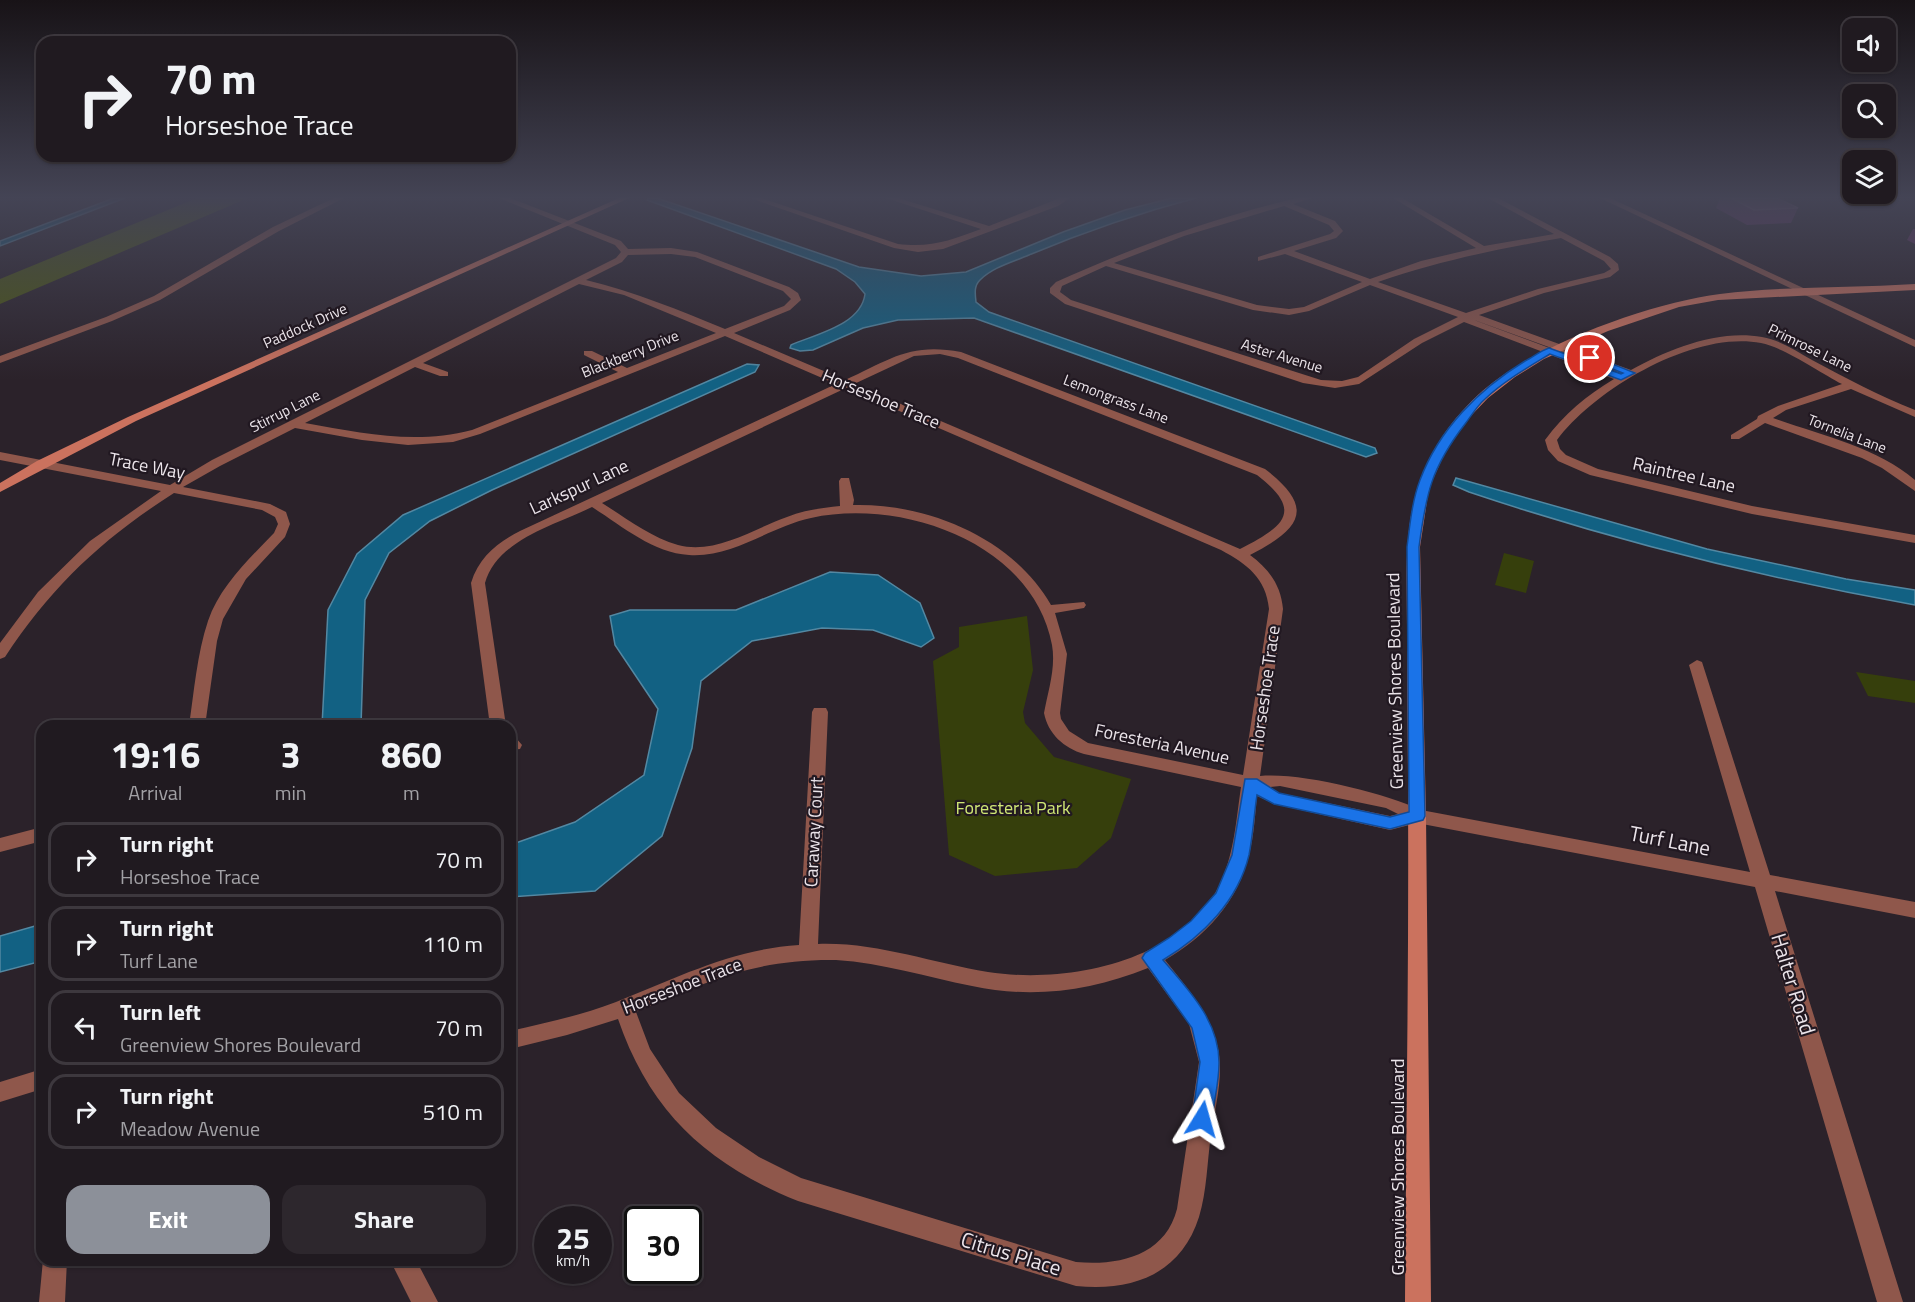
<!DOCTYPE html>
<html lang="en">
<head>
<meta charset="utf-8">
<style>
  body { margin:0; font-family:"Titillium Web",sans-serif; background:#2d272d; color:#f1f3f6; height:100vh; display:flex; flex-direction:column; font-size:22px; white-space:nowrap }
  * { box-sizing:border-box; margin:0 }
  p { font-size:20px; color:#a2a1a5 }
  .icon { flex:none; width:33px; height:33px; fill:none; stroke:currentColor; stroke-width:2; stroke-linecap:round; stroke-linejoin:round }
  .map { position:relative; flex:1; overflow:hidden }
  .drawer { position:absolute; left:36px; top:720px; width:480px; height:546px; display:flex; flex-direction:column; background:#201a20; border-radius:18px; box-shadow:0 2px 4px #0004,0 0 0 2px #3d383e }
  .drawer>* { flex:none }
  .hud { position:absolute; left:36px; top:36px; width:480px; height:126px; border-radius:18px; box-shadow:0 2px 4px #0004,0 0 0 2px #3d383e; background:#201a20; color:#f1f3f6; overflow:hidden }
  .controls { position:absolute; left:1842px; top:18px; display:grid; gap:12px }
  .controls a { display:grid; place-items:center; width:54px; height:54px; border-radius:12px; background:#201a20; box-shadow:0 2px 4px #0004,0 0 0 2px #3d383e; font-size:30px }
  .speed { position:absolute; left:534px; top:1206px; display:flex; gap:12px; font-size:30px; font-weight:700; text-align:center }
  .speed>* { display:grid; place-content:center; width:78px; height:78px; border-radius:50%; background:#201a20; box-shadow:0 2px 4px #0004,0 0 0 2px #3d383e; line-height:1 }
  .speed small { font-size:15px; font-weight:400 }
  .speed .limit { border:3px solid #111; border-radius:9px; background:#fff; color:#111 }
  .pin { position:absolute; display:grid; place-items:center; width:51px; height:51px; color:#fff; margin:-26px; border:3px solid #fff; border-radius:50%; box-shadow:0 2px 6px #0007 }
  .me { position:absolute; width:66px; margin:-33px; rotate:8deg; stroke-linejoin:round; filter:drop-shadow(0 0 4px #0008) }
  .turn { display:flex; align-items:center; gap:21px; height:126px; padding:0 30px; font-size:27px }
  .turn .icon { width:78px; height:78px; stroke-width:2.5 }
  .turn b { display:block; font-size:42px; line-height:51px }
  .eta { display:flex; justify-content:space-evenly; align-items:center; height:102px; text-align:center }
  .eta b { font-size:36px; font-weight:700; line-height:42px }
  .primary-button { display:flex; gap:12px; margin-top:auto; padding:12px 30px }
  .primary-button a { flex:1; height:69px; border-radius:18px; background:#8c9099; color:#fff; font-size:24px; font-weight:700; line-height:69px; text-align:center }
  .primary-button a+a { background:#2d272d; color:#f1f3f6 }
  ul { padding:0; list-style:none }
  li { display:flex; align-items:center; gap:18px; height:75px; margin:0 12px 9px; padding:0 18px; border:3px solid #3d383e; border-radius:18px }
  li div { flex:1 }
  li b { display:block; font-size:22px }
  li em { font-style:normal }
  .map>svg:first-child { display:block }
</style>
</head>
<body>
<div class="map">
<svg width="1915" height="1302" viewBox="0 0 1915 1302">
  <rect width="100%" height="100%" fill="#2b222a"/>
  <!-- green -->
  <path fill="#363f0c" d="M1504 553 1534 561 1526 593 1495 585Z
    M1027 616 1033 670 1023 712 1025 723 1054 757 1131 779 1111 838 1077 868 995 876 949 855 933 661 959 647V627Z
    M1856 672 1915 681V703L1868 696Z"/>
  <!-- forest -->
  <path fill="#4b5612" d="M197 198H248L0 304V279Z"/>
  <!-- water -->
  <path fill="#126183" stroke="#5388a2" stroke-width="1.5" d="M114 198H125L0 246V241Z
    M648 198H657L859 267 921 276 966 272 1063 232 1125 210 1172 198H1196C1139 213 1084 232 1029 255 1013 262 993 267 980 280 974 286 975 293 976 302L989 312 1375 448 1377 453 1366 457 974 318 898 320 863 328 813 350 800 351 790 348 791 345C816 334 861 325 865 294L855 282 836 269 647 200Z
    M747 364 759 365 755 372 492 490 430 521 389 553 365 600 361 726H322L328 610 357 554 403 515Z
    M1456 478 1707 549 1846 579 1915 590V605C1764 578 1615 541 1469 492L1453 485Z
    M830 572 878 575 920 603 934 638 921 647 873 630 822 628 752 641 701 681 692 748 662 836 595 891 510 897V845L575 822 644 775 658 709 615 645 610 616 630 610H736Z
    M42 924V961L0 972V936Z"/>
  <g fill="none" stroke-linecap="round" stroke-linejoin="round">
    <!-- street -->
    <path fill="#8f574b" fill-rule="evenodd" d="M334 198H344L279 231 160 300 112 321 0 363V356L106 317 154 296 273 227Z
      M499 198H510L621 241 628 249 671 248 697 252 789 287 798 293 801 300 790 310 734 333 845 380C889 360 910 342 961 352L1265 469C1317 509 1300 529 1250 555 1269 569 1281 585 1283 609L1260 776C1300 772 1384 793 1421 810L1750 872 1689 665 1697 660 1702 662 1770 875 1915 902V918L1775 891 1903 1302H1877L1755 887 1417 823 1390 830 1274 804 1257 796C1255 815 1254 836 1249 855 1238 902 1205 937 1165 960 1186 986 1208 1012 1217 1045 1225 1073 1215 1107 1211 1135 1207 1162 1207 1191 1199 1217 1181 1274 1132 1292 1076 1286L798 1201C707 1164 650 1112 618 1019L567 1035 510 1049V1031C546 1023 582 1015 616 1002 676 978 733 949 799 945L812 712 814 708H826L828 712 818 944C877 942 931 963 988 972 1065 984 1177 963 1218 888 1234 857 1236 821 1241 787L1084 754C1064 748 1048 734 1044 713 1048 691 1056 668 1052 645 1033 543 902 498 811 518 769 527 733 558 689 555 653 553 622 526 592 507 555 525 497 540 485 583L506 726H490L471 583C479 557 497 543 520 531L836 384 725 336 480 434 453 442 408 445 362 440 295 428 220 466 183 487 270 504 286 512 290 524 285 537 246 579 223 619 217 641 205 726H189C194 692 197 654 208 621 220 586 249 559 274 533L278 524 275 517 262 510 174 493C102 539 52 586 5 657L0 659V643L38 592 90 541 161 491 0 460V452L170 485 212 460 616 258 621 252 615 245ZM671 254 695 257 783 291 791 299 784 306 725 329C679 310 635 292 586 280L622 262 628 255ZM579 284 624 295 716 333 627 368 592 351H584V355L618 372 472 430C415 445 361 433 305 423L415 367 440 376H448V372L423 363ZM940 354 958 358 1257 475C1304 511 1285 526 1240 549L854 384 914 356ZM846 388 1221 550C1247 564 1266 578 1269 609L1243 775 1088 743 1069 731 1061 719 1060 713 1067 654 1055 613 1084 608 1086 605 1084 602 1051 605C1013 538 927 503 853 505L854 500 849 478H841L839 481 840 506C822 508 804 510 787 517 753 529 715 555 678 545 650 537 626 518 602 503ZM1280 786 1386 808 1398 814 1390 816 1279 793 1270 787ZM836 960C883 963 926 977 972 986 1032 999 1091 991 1148 968L1189 1024 1199 1062 1177 1209C1165 1256 1118 1266 1076 1262L801 1178 759 1157 716 1128 679 1093 650 1049 636 1012C709 981 754 959 836 960Z
      M750 198H761L898 244C932 248 951 240 981 229L886 198H898L989 226 1060 198H1070L1058 206 943 249 918 252 894 248Z
      M1298 198H1312L1293 204 1335 221 1343 231 1336 238 1294 251 1370 279 1421 261 1476 248 1393 198H1402L1484 246 1554 234 1488 198H1498L1610 257 1618 264 1619 270 1610 277 1544 293 1479 315 1631 370C1669 349 1718 329 1762 337 1780 340 1796 351 1812 360 1846 378 1879 396 1915 410V417L1851 389 1786 410 1773 418C1820 435 1877 447 1915 480V491L1882 468 1862 458 1765 423 1739 439H1731V435L1757 419 1758 416 1778 406 1842 384C1821 373 1783 347 1761 343 1694 330 1595 389 1557 440L1560 449 1566 455 1598 469 1752 506 1915 535V543L1752 514 1590 475 1558 461 1548 450 1545 440C1564 414 1587 395 1614 379L1464 322 1422 343 1359 384 1335 388 1303 383 1065 304 1050 293V288L1056 282C1134 247 1215 217 1298 198ZM1284 206 1329 225 1334 231 1330 234 1258 257V261L1285 254 1362 282 1304 307 1289 309 1257 305 1114 263 1184 236ZM1561 238 1604 261 1611 269 1604 273 1538 289 1466 313 1378 282C1438 261 1498 249 1561 238ZM1106 266 1253 310 1289 315 1309 311 1370 285 1458 317 1414 339 1358 377 1342 381 1321 380 1071 300 1060 292 1062 286ZM1474 320 1477 321 1623 374 1622 375Z
      M1600 198H1610L1915 340V347Z
      M510 736 516 738 522 745 520 749 510 750Z
      M42 827V841L0 852V838Z
      M42 1069V1089L0 1102V1082Z
      M43 1260H67L65 1302H39Z
      M390 1260H416L438 1302H411Z"/>
    <!-- secondary -->
    <path fill="#cb725e" fill-rule="evenodd" d="M619 198H629L136 421 0 492V483L37 461 128 417Z
      M1915 284V290L1718 300 1679 307 1608 331 1544 359 1515 377 1488 398 1465 422 1447 448 1429 488 1420 547 1426 816 1431 1302H1405C1406 1132 1409 963 1408 793 1408 737 1407 681 1407 626 1407 584 1404 542 1414 501 1423 460 1448 423 1478 395 1531 346 1649 303 1720 294 1784 286 1850 288 1915 284Z"/>
  </g>
  <!-- wall -->
  <path fill="#673266" d="M1720 198H1777L1798 208 1791 223 1747 225 1716 208Z
    M1913 229H1915V244L1907 240Z"/>
  <!-- building -->
  <path fill="#754574" stroke="#885e87" stroke-width="1.5" d="M1731 198H1777L1798 208 1754 210Z"/>
  <!-- sky -->
  <linearGradient id="sky" x2="0" y2="1"><stop stop-color="#181317"/><stop offset="0.52" stop-color="#445"/><stop offset="1" stop-color="#445" stop-opacity="0"/></linearGradient>
  <rect width="1915" height="380" fill="url(#sky)"/>
  <!-- route -->
  <path fill="#1a73e8" stroke="#114b97" stroke-width="1.5" d="M1549 348 1621 374 1623 373 1585 358 1593 356 1635 373 1621 380 1550 354C1527 368 1504 381 1485 399 1477 406 1471 416 1465 424 1431 468 1426 494 1419 547L1425 816 1423 820 1390 829 1274 804 1257 795C1254 814 1253 835 1249 855 1238 901 1203 936 1163 960 1188 989 1220 1022 1219 1064 1219 1082 1214 1101 1212 1119L1209 1126 1202 1129 1195 1126 1192 1119 1200 1062 1192 1028 1142 958 1145 953 1169 938 1191 921 1216 893 1232 855 1245 779H1257L1279 793 1390 817 1409 812 1407 547C1410 524 1412 501 1420 480 1439 429 1479 389 1525 361 1533 357 1540 351 1549 348Z"/>
  <g text-anchor="middle" stroke-width="4.5" stroke-linejoin="round" paint-order="stroke">
    <!-- far-street labels -->
    <g font-size="15" fill="#ebe4ea" stroke="#211821">
      <text transform="translate(305 326) rotate(-24)" y="5">Paddock Drive</text>
      <text transform="translate(1810 348) rotate(26)" y="5">Primrose Lane</text>
      <text transform="translate(630 354) rotate(-22)" y="5">Blackberry Drive</text>
      <text transform="translate(1282 356) rotate(17)" y="5">Aster Avenue</text>
      <text transform="translate(1116 399) rotate(21)" y="5">Lemongrass Lane</text>
      <text transform="translate(285 411) rotate(-27)" y="5">Stirrup Lane</text>
      <text transform="translate(1847 434) rotate(21)" y="5">Tornelia Lane</text>
    </g>
    <!-- street labels -->
    <g font-size="18" fill="#ebe4ea" stroke="#211821">
      <text transform="translate(881 399) rotate(23)" y="6">Horseshoe Trace</text>
      <text transform="translate(147 466) rotate(11)" y="6">Trace Way</text>
      <text transform="translate(1684 475) rotate(13)" y="6">Raintree Lane</text>
      <text transform="translate(579 487) rotate(-25)" y="6">Larkspur Lane</text>
      <text transform="translate(1395 681) rotate(-91)" y="6">Greenview Shores Boulevard</text>
      <text transform="translate(1265 688) rotate(-82)" y="6">Horseshoe Trace</text>
      <text transform="translate(1162 744) rotate(12)" y="6">Foresteria Avenue</text>
      <text transform="translate(814 832) rotate(-87)" y="6">Caraway Court</text>
      <text transform="translate(682 986) rotate(-21)" y="6">Horseshoe Trace</text>
      <text transform="translate(1398 1167) rotate(-90)" y="6">Greenview Shores Boulevard</text>
    </g>
    <!-- park labels -->
    <g font-size="18" fill="#d0e775" stroke="#211821">
      <text x="1013" y="814">Foresteria Park</text>
    </g>
    <!-- near-street labels -->
    <g font-size="21" fill="#ebe4ea" stroke="#211821">
      <text transform="translate(1670 841) rotate(11)" y="7">Turf Lane</text>
      <text transform="translate(1793 984) rotate(73)" y="7">Halter Road</text>
      <text transform="translate(1011 1254) rotate(17)" y="7">Citrus Place</text>
    </g>
  </g>
</svg>
<div class="controls">
<a><svg class="icon" aria-label="sound" viewBox="0 0 24 24"><path d="M4 9h4l5-4v14l-5-4H4zM17 9q2 3 0 6"/></svg></a>
<a><svg class="icon" aria-label="search" viewBox="0 0 24 24"><circle cx="10" cy="10" r="6"/><path d="M15 15l6 6"/></svg></a>
<a><svg class="icon" aria-label="layers" viewBox="0 0 24 24"><path d="M12 4l9 5-9 5-9-5zM3 14l9 5 9-5"/></svg></a>
</div>
<div class="speed"><div>25<small>km/h</small></div><div class="limit">30</div></div>
<div class="pin" style="left:1590px;top:358px;background:#d93025"><svg class="icon" aria-label="arrive" viewBox="0 0 24 24"><path d="M6 21V4h12l-3 4 3 4H6"/></svg></div>
<svg class="me" style="left:1202px;top:1119px" viewBox="-20 -20 40 40"><path d="M0-17L14 15 0 8-14 15z" fill="#1a73e8" stroke="#fff" stroke-width="4"/></svg>
<div class="hud">
<div class="turn"><svg class="icon" aria-label="right" viewBox="0 0 24 24"><path d="M7 20v-9h11M14 6l5 5-5 5"/></svg><div><b>70 m</b>Horseshoe Trace</div></div>
</div>
<section class="drawer">
<div class="eta">
<div><b>19:16</b><p>Arrival</p></div>
<div><b>3</b><p>min</p></div>
<div><b>860</b><p>m</p></div>
</div>
<ul>
<li><svg class="icon" aria-label="right" viewBox="0 0 24 24"><path d="M7 20v-9h11M14 6l5 5-5 5"/></svg><div><b>Turn right</b><p>Horseshoe Trace</p></div><em>70 m</em></li>
<li><svg class="icon" aria-label="right" viewBox="0 0 24 24"><path d="M7 20v-9h11M14 6l5 5-5 5"/></svg><div><b>Turn right</b><p>Turf Lane</p></div><em>110 m</em></li>
<li><svg class="icon" aria-label="left" viewBox="0 0 24 24"><path d="M17 20v-9H6M10 6l-5 5 5 5"/></svg><div><b>Turn left</b><p>Greenview Shores Boulevard</p></div><em>70 m</em></li>
<li><svg class="icon" aria-label="right" viewBox="0 0 24 24"><path d="M7 20v-9h11M14 6l5 5-5 5"/></svg><div><b>Turn right</b><p>Meadow Avenue</p></div><em>510 m</em></li>
</ul>
<div class="primary-button"><a>Exit</a><a>Share</a></div>
</section>
</div>
</body>
</html>
